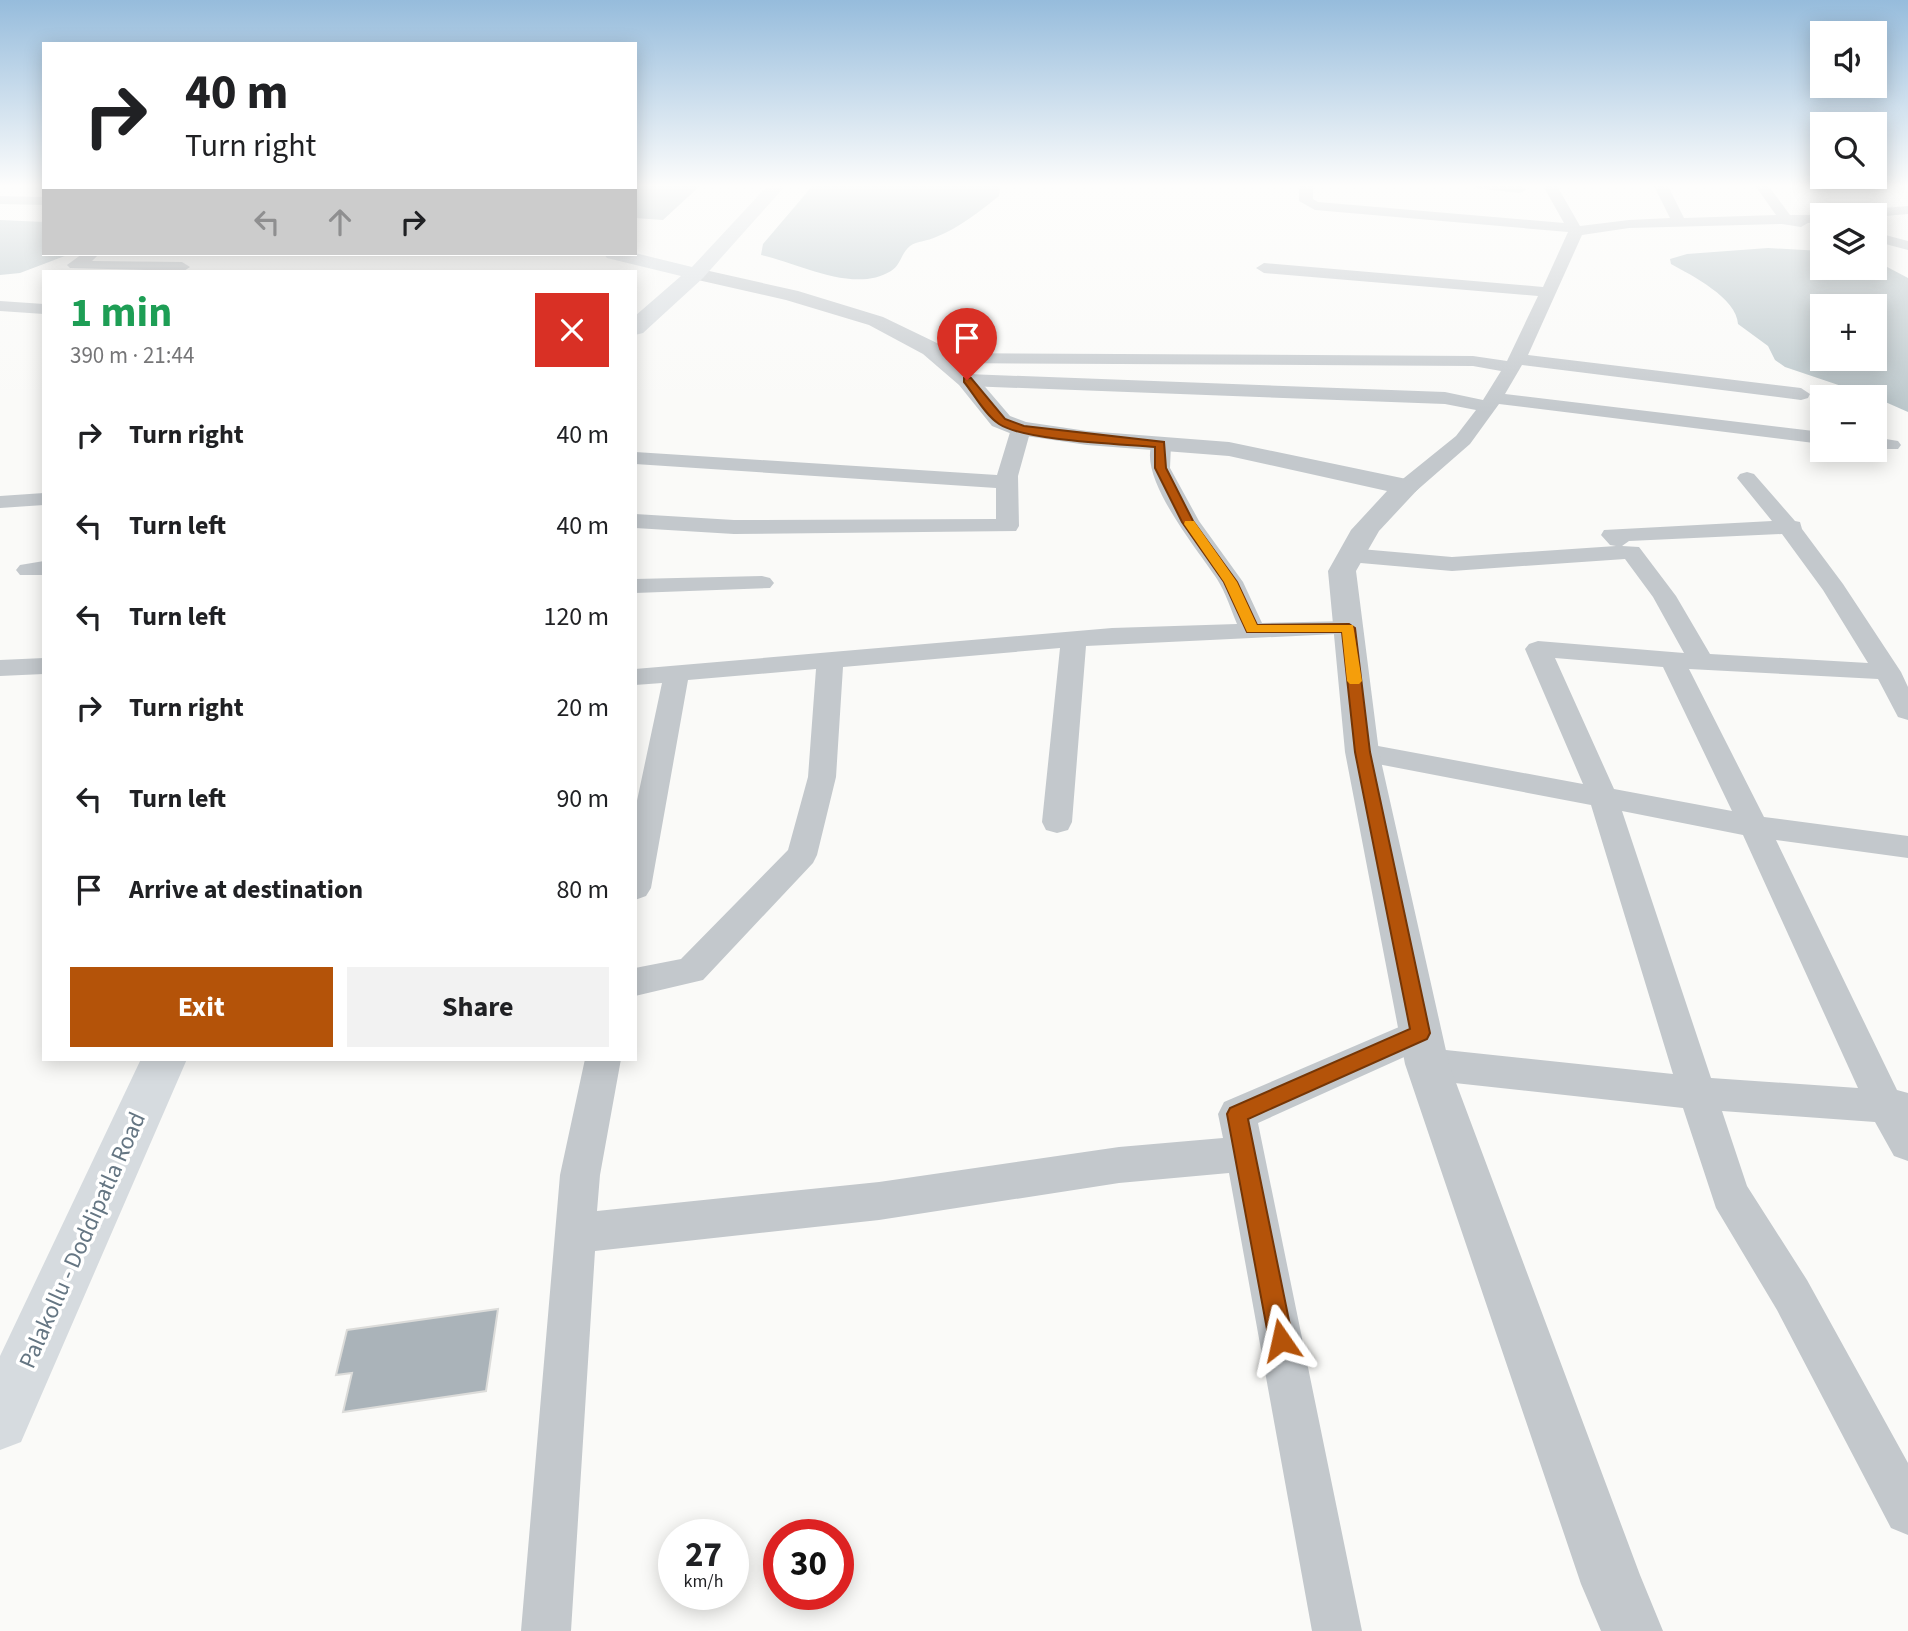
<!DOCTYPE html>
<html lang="en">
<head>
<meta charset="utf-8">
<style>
  body { margin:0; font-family:"Source Sans 3",sans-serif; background:#f2f2f2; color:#202124; height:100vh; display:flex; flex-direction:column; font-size:26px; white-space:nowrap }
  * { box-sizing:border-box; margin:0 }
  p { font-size:23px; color:#757577 }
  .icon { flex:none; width:38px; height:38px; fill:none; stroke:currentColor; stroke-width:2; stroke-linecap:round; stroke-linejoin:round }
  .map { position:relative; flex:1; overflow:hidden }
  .sheet { position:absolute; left:42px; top:270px; width:595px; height:791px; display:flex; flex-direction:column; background:#fff; border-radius:0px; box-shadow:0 4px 18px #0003 }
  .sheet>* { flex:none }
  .hud { position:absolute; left:42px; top:42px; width:595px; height:214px; border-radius:0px; box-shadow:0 4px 18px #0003; background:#fff; color:#202124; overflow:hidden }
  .buttons { position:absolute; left:1810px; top:21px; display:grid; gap:14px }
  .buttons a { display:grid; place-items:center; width:77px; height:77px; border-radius:0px; background:#fff; box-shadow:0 4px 18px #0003; font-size:35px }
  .speed { position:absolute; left:658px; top:1519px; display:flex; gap:14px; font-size:35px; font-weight:700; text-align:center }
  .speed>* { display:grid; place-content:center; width:91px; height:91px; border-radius:50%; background:#fff; box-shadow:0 4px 18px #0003; line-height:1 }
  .speed small { font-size:18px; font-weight:400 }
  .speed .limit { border:10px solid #d22; background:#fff; color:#111 }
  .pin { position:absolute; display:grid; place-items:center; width:60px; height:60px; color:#fff; margin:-72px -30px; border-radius:50% 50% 50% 0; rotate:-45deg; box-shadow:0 0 7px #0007 }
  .pin .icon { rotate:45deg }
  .me { position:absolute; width:77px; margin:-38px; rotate:349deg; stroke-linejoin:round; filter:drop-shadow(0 0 5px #0008) }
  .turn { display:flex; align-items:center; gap:24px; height:147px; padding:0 28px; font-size:32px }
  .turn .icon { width:91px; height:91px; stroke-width:2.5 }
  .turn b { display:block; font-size:49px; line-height:60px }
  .lanes { display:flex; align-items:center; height:66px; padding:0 28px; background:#0003; justify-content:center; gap:35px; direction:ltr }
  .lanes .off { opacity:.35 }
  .round { display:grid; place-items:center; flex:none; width:74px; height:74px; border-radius:0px; background:#f2f2f2 }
  .head { display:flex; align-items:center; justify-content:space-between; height:119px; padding:0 28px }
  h1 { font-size:42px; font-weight:700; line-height:52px; color:#1e9e55 }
  .button { display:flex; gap:14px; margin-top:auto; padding:14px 28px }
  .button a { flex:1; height:80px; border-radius:0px; background:#b45309; color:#fff; font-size:28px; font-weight:700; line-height:80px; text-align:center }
  .button a+a { background:#f2f2f2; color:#202124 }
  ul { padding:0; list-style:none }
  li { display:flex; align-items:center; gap:21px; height:91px; padding:0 28px }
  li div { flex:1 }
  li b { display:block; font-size:26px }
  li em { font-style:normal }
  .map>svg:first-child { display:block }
</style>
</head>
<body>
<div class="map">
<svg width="1908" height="1631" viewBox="0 0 1908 1631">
  <rect width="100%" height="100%" fill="#fafaf8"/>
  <!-- water -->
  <path fill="#bbc7cb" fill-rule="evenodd" d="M635 184H702L663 220 635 218Z
    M814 184H1001L999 196C980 211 959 228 936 237 928 241 917 241 910 246 901 253 901 265 891 271 854 294 798 263 761 255L763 244Z
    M0 220 44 222V254H70L20 273 0 275Z
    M1768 248 1822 251V268H1874V260L1908 278V412L1874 397 1785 367 1775 360 1768 346 1738 324C1737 298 1691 275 1671 264L1670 259 1687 254ZM1822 306H1874V359H1822Z"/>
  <!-- building -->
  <path fill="#aab3b9" stroke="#dcdcda" stroke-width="2" d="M498 1309 486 1391 343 1412 352 1373 336 1375 347 1330Z"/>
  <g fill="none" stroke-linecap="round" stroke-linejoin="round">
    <!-- minor -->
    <path fill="#c3c8cc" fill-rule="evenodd" d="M1299 184H1313V199L1318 202 1564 223 1542 184H1556L1580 226 1629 220 1670 218 1653 184H1667L1684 218 1776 215 1754 184H1767L1790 215H1827H1822V222L1808 223 1801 227 1782 224 1629 228 1582 235 1528 355 1801 388 1810 394 1808 398 1801 400 1522 365 1505 394 1822 432V444L1499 404 1470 444 1415 492H1399L1396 487 1399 482 1456 436 1476 410 1445 404 967 386 958 380 967 374 1445 392 1483 400 1501 371 1473 366 942 363 933 358 942 353 1473 356 1507 361 1538 296 1264 273 1256 268 1264 263 1543 287 1568 232 1315 210 1299 201Z
      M1469 184H1514L1527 189 1520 193 1475 188Z
      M0 196 44 197V205L0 204Z
      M1908 206V214L1874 217 1838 215 1845 211Z
      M1874 232 1908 241V250L1874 241Z
      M82 254H99L92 261 182 262 190 267 184 271 70 268 67 265Z
      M0 301 44 304V314L0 311Z
      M1021 423 1031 429 1018 476 1019 526 1016 531 734 534 635 528V514L734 520 996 519V488L635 464V452L997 475 1011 429Z
      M1874 437 1898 441 1901 445 1898 449H1874Z
      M1161 438 1168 440 1171 444 1170 468 1199 521 1243 582 1262 623 1349 621 1358 623 1361 628 1358 633 1086 646 1072 822 1068 830 1057 833 1046 830 1042 822 1060 648 843 667 836 777 817 855 813 863 703 980 635 996V968L681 959 788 850 808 777 816 669 688 680 651 888 646 896 635 900V810L662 683 635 685V669L1112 628 1237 624C1231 610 1226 593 1217 579 1199 551 1133 473 1154 440Z
      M1747 472 1754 474 1795 521 1800 522 1802 529 1843 584 1901 672 1908 687V720L1898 717 1878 679 1689 669 1764 817 1908 836V858L1776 840 1897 1090 1908 1093V1161L1894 1156 1875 1122 1722 1111 1747 1186 1807 1280 1908 1463V1535L1891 1528 1777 1310 1716 1208 1683 1108 1427 1080 1414 1075 1409 1064 1414 1053 1427 1048 1673 1074 1591 805 1362 761 1352 759 1348 752 1352 745 1362 743 1583 784 1525 649 1529 644 1538 641 1684 653 1653 597 1625 559 1452 571 1349 562 1341 560 1338 555 1341 550 1349 548 1452 557 1616 546 1610 545 1601 535 1604 530 1772 521 1737 478 1740 474ZM1782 534 1823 590 1868 663 1710 654 1676 596 1639 547 1622 546 1629 541ZM1555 658 1663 667 1732 811 1614 789ZM1622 811 1743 835 1858 1088 1711 1078Z
      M44 493V505L0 508V496Z
      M44 561V575H20L16 570 20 565Z
      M762 576 770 578 774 583 770 588 635 593V579Z
      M44 658V674L0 676V660Z
      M1420 1018 1433 1022 1438 1033 1433 1044 1258 1123 1362 1631H1312L1229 1173 1119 1183 879 1220 595 1251 571 1631H521L560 1175 585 1059H621L600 1175 597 1211 879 1182 1119 1147 1223 1138 1218 1114 1224 1102Z"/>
    <!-- tertiary -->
    <path fill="#c3c8cc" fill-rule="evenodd" d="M696 268 798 291 883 317 939 344 975 375 1010 416 1026 422 1087 431 1229 442 1416 481 1420 487 1379 531 1356 571 1379 752 1449 1064 1640 1575 1663 1631H1601L1581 1584 1405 1064 1345 752 1328 571 1351 530 1387 491 1229 456 1087 445 1012 434 992 426 959 385 923 354 869 325 786 300 689 278 686 274Z"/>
    <!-- primary -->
    <path fill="#d6dbdf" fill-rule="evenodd" d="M769 184H787L703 278 643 333 635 335V316L681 276 607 258 604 254 635 253 692 267Z
      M141 1059H187L21 1442 0 1450V1356Z"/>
  </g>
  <!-- sky -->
  <linearGradient id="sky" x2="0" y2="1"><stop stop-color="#96bcdc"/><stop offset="0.45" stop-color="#fdfdfc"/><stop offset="1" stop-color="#fdfdfc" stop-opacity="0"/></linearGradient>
  <rect width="1908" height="413" fill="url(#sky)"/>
  <!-- route -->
  <path fill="#b45309" stroke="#753606" stroke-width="2" d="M964 378H971L1005 419 1024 426 1164 442 1166 468 1193 521 1237 582 1257 625 1349 624 1355 628 1370 752 1430 1033 1427 1039 1248 1119 1293 1340 1289 1348 1281 1351 1273 1348 1269 1340 1227 1114 1230 1108 1410 1029 1355 752 1342 632H1247L1224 582 1182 522 1155 468V447C1121 444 1025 441 999 424 985 415 974 394 964 382Z"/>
  <!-- slow -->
  <path fill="#f59e0b" d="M1185 521H1194L1237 582 1257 625H1353L1362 681 1359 684H1350L1347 681 1342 632H1247L1224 582 1184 524Z"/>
  <g text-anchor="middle" stroke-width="7" stroke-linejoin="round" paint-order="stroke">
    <!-- near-street labels -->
    <g font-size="24" fill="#657683" stroke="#fff">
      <text transform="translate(82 1240) rotate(-66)" y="8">Palakollu - Doddipatla Road</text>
    </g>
  </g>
</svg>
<div class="buttons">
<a><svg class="icon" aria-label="sound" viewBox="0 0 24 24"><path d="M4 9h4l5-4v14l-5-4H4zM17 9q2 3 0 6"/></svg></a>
<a><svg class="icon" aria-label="search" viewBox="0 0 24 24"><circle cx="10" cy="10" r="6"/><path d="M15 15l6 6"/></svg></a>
<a><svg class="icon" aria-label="layers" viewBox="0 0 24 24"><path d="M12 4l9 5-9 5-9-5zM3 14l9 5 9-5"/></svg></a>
<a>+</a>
<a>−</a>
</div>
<div class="speed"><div>27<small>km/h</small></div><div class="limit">30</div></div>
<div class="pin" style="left:967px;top:380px;background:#d93025"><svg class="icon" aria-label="arrive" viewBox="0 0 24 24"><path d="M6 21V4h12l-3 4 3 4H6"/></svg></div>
<svg class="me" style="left:1281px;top:1340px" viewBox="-20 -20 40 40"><path d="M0-17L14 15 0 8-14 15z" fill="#b45309" stroke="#fff" stroke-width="4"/></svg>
<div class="hud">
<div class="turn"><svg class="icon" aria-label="right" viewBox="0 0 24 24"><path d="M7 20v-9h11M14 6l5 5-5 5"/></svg><div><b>40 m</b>Turn right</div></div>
<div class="lanes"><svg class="icon off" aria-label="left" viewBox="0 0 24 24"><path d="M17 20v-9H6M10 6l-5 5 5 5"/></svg><svg class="icon off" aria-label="ahead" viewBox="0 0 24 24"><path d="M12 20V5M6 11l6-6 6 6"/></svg><svg class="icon" aria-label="right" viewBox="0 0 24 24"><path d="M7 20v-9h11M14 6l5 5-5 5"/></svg></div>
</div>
<section class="sheet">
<div class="head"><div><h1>1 min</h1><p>390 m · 21:44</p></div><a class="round" style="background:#d93025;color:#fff"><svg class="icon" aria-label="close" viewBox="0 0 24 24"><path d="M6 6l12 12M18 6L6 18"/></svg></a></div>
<ul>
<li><svg class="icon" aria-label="right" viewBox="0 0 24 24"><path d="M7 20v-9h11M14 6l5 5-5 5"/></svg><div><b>Turn right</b></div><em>40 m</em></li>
<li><svg class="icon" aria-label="left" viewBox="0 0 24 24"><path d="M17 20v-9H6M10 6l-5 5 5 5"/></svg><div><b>Turn left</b></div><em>40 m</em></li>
<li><svg class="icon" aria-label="left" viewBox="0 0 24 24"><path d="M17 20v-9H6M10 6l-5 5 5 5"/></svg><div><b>Turn left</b></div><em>120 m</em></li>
<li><svg class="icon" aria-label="right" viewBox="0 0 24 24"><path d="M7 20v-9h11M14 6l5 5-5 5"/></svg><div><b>Turn right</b></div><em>20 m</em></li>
<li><svg class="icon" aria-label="left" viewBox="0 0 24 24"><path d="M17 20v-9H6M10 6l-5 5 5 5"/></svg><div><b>Turn left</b></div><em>90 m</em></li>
<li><svg class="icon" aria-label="arrive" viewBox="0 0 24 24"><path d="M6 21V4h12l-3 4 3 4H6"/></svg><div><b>Arrive at destination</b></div><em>80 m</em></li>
</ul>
<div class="button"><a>Exit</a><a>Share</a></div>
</section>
</div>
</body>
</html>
